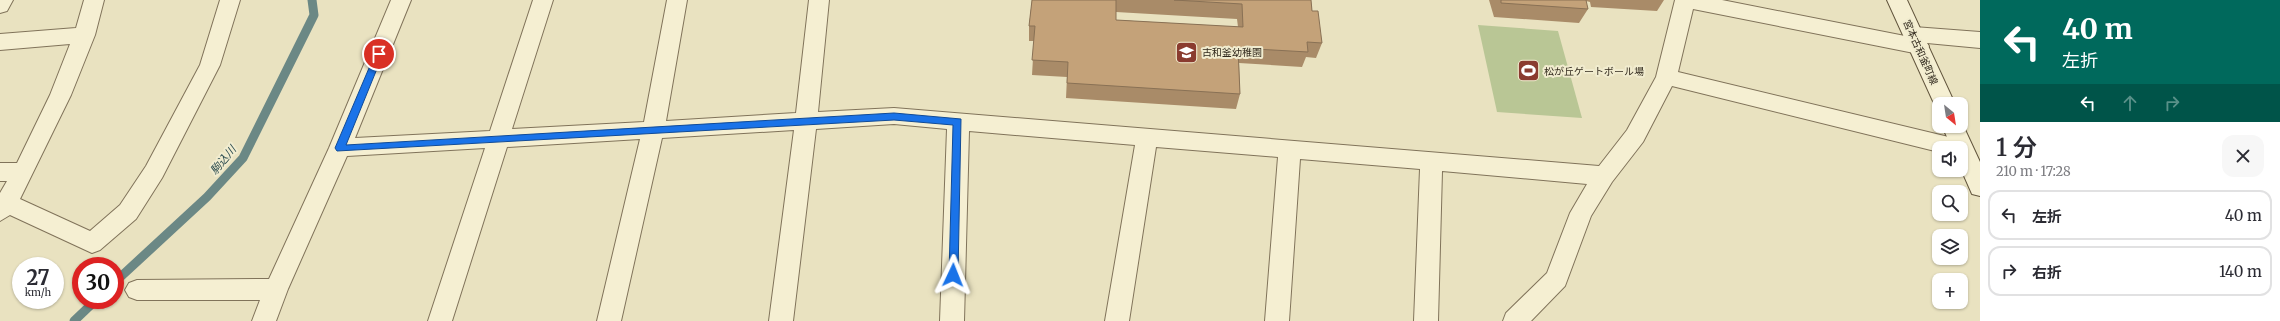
<!DOCTYPE html>
<html lang="ja">
<head>
<meta charset="utf-8">
<style>
  body { margin:0; font-family:Merriweather,"Noto Sans JP",serif; background:#f7f7f7; color:#2b2b33; height:100vh; display:flex; flex-direction:column; font-size:15px; white-space:nowrap }
  * { box-sizing:border-box; margin:0 }
  p { font-size:13px; color:#7c7c81 }
  .icon { flex:none; width:22px; height:22px; fill:none; stroke:currentColor; stroke-width:2; stroke-linecap:round; stroke-linejoin:round }
  .map { position:relative; flex:1; overflow:hidden }
  .sheet { display:flex; flex-direction:column; background:#fff; width:300px }
  .sheet>* { flex:none }
  .hud { background:#00695c; color:#fff; overflow:hidden }
  .needle { width:26px; rotate:150deg }
  .tools { position:absolute; left:1932px; top:97px; display:grid; gap:8px }
  .tools a { display:grid; place-items:center; width:36px; height:36px; border-radius:8px; background:#fff; box-shadow:0 1px 3px #0004; font-size:20px }
  .speed { position:absolute; left:12px; top:257px; display:flex; gap:8px; font-size:20px; font-weight:700; text-align:center }
  .speed>* { display:grid; place-content:center; width:52px; height:52px; border-radius:50%; background:#fff; box-shadow:0 1px 3px #0004; line-height:1 }
  .speed small { font-size:10px; font-weight:400 }
  .speed .limit { border:6px solid #d22; background:#fff; color:#111 }
  .pin { position:absolute; display:grid; place-items:center; width:34px; height:34px; color:#fff; margin:-17px; border:2px solid #fff; border-radius:50%; box-shadow:0 1px 4px #0007 }
  .me { position:absolute; width:44px; margin:-22px; rotate:2deg; stroke-linejoin:round; filter:drop-shadow(0 0 3px #0008) }
  .turn { display:flex; align-items:center; gap:14px; height:84px; padding:0 16px; font-size:18px }
  .turn .icon { width:52px; height:52px; stroke-width:2.5 }
  .turn b { display:block; font-size:28px; line-height:34px }
  .lanes { display:flex; align-items:center; height:38px; padding:0 16px; background:#0003; justify-content:center; gap:20px; direction:ltr }
  .lanes .off { opacity:.35 }
  .round { display:grid; place-items:center; flex:none; width:42px; height:42px; border-radius:12px; background:#f7f7f7 }
  .headline { display:flex; align-items:center; justify-content:space-between; height:68px; padding:0 16px }
  h1 { font-size:24px; font-weight:600; line-height:30px }
  ul { padding:0; list-style:none }
  li { display:flex; align-items:center; gap:12px; height:50px; margin:0 8px 6px; padding:0 8px; border:2px solid #e1e1e2; border-radius:12px }
  li div { flex:1 }
  li b { display:block; font-size:15px }
  li em { font-style:normal }
  main { display:flex; flex:1; min-height:0 }
  .map>svg:first-child { display:block }
</style>
</head>
<body>
<main>
<div class="map">
<svg width="1980" height="321" viewBox="0 0 1980 321">
  <rect width="100%" height="100%" fill="#e9e2c0"/>
  <!-- green -->
  <path fill="#b9c695" d="M1478 25 1558 31 1582 118 1497 112Z"/>
  <g fill="none" stroke-linecap="round" stroke-linejoin="round">
    <!-- stream -->
    <path stroke="#6b8885" stroke-width="9" d="M115 282 207 197 243 158 314 15 312 0
      M74 321 96 300"/>
    <defs>
      <path id="street" d="M0 0H13L7 11 0 13Z
        M84 0H104L95 35 71 95 20 199 90 231 120 205 146 166 200 65 220 0H240L220 65 162 178 136 219 100 250 92 253 10 215 0 221V193L7 181H0V163H17L50 95 70 44 0 50V34L76 28Z
        M391 0H411L355 138 490 131 533 0H553L512 129 644 122 667 0H687L666 121 796 113 809 0H829L818 112 894 108 1599 166 1627 130 1656 77 1675 0H1722L1905 36 1907 29 1914 27 1980 32V48L1927 43 1929 46 1926 51 1919 54 1693 9 1678 72 1957 139 1965 142 1968 148 1965 154 1961 155V148H1939V152L1672 86 1643 142 1612 182 1591 216 1565 286 1531 321H1503L1506 313 1547 273 1570 213 1587 184 1442 171 1438 321H1414L1420 169 1300 159 1289 321H1265L1278 157 1156 147 1129 321H1105L1135 145 969 131 964 321H940L947 129 894 124 816 129 793 321H769L794 130 662 138 621 321H597L640 139 507 147 452 321H428L485 148 347 156 288 289 276 321H252L260 300H137L129 297 125 290 129 283 137 280 269 279 329 148Z"/>
      <path id="secondary" d="M1887 0H1907L1955 104H1939V111L1937 110Z
        M1961 121 1980 162V196L1972 194 1961 169V148H1952L1942 126H1961Z"/>
    </defs>
    <!-- street casing -->
    <use href="#street" stroke="#80735a" stroke-width="2"/>
    <!-- secondary casing -->
    <use href="#secondary" stroke="#62553d" stroke-width="2"/>
    <!-- street -->
    <use href="#street" fill="#f5efd2" fill-rule="evenodd"/>
    <!-- secondary -->
    <use href="#secondary" fill="#f5efd2" fill-rule="evenodd"/>
  </g>
  <!-- wall -->
  <path fill="#a98b68" fill-rule="evenodd" d="M1032 0H1311L1312 11 1322 43 1316 58 1306 57 1302 67 1239 63 1240 94 1236 109 1066 98 1067 77 1032 75 1034 41H1029V26ZM1116 12 1237 19 1238 27 1116 20Z
    M1489 0H1664L1657 11 1591 7 1590 2 1586 1 1588 9 1579 23 1494 17Z"/>
  <!-- building -->
  <path fill="#c4a279" stroke="#897155" d="M1032 0H1116V20L1243 27 1242 4 1174 0H1311L1312 11H1318L1322 43 1307 42 1308 52 1238 48 1240 94 1067 83 1068 62 1032 60 1035 26H1029Z
    M1501 0H1586L1588 9 1501 3Z"/>
  <!-- route -->
  <path fill="#1a73e8" stroke="#114b97" d="M379 51 383 54 346 145 894 113 961 119 958 275 953 279 949 275 953 125 894 120 337 151 335 148 375 54Z"/>
  <!-- icons -->
  <defs>
    <symbol id="school-square" viewBox="-11 -11 22 22"><rect x="-9" y="-9" width="18" height="18" rx="4" fill="#8a3b2f" stroke="#f1eccf"/><path d="M0-5L7-2L0 1L-7-2ZM-4 1L0 2.5L4 1V4Q0 6-4 4Z" fill="#fff"/></symbol>
    <symbol id="stadium-square" viewBox="-11 -11 22 22"><rect x="-9" y="-9" width="18" height="18" rx="4" fill="#8a3b2f" stroke="#f1eccf"/><path d="M0-5a6.5 5 0 1 0 0 10a6.5 5 0 1 0 0-10ZM-3.5-1.8h7v3.6h-7Z" fill="#fff"/></symbol>
  </defs>
  <g fill-rule="evenodd">
    <use href="#school-square" x="1174" y="40" width="25" height="25"/>
    <use href="#stadium-square" x="1516" y="58" width="25" height="25"/>
  </g>
  <g text-anchor="middle" stroke-width="4" stroke-linejoin="round" paint-order="stroke">
    <!-- poi labels -->
    <g font-size="10" fill="#31291d" stroke="#f1eccf" text-anchor="start">
      <text x="1202" y="56">古和釜幼稚園</text>
      <text x="1544" y="75">松が丘ゲートボール場</text>
    </g>
    <!-- street labels -->
    <g font-size="10" fill="#31291d" stroke="#f1eccf">
      <text transform="translate(1921 52) rotate(66)" y="4">宮本古和釜町線</text>
    </g>
    <!-- water labels -->
    <g font-size="11" font-style="italic" fill="#2d4d50" stroke="#f1eccf">
      <text transform="translate(223 160) rotate(-50)" y="4">駒込川</text>
    </g>
  </g>
</svg>
<div class="tools">
<a><svg class="needle" viewBox="-14 -14 28 28"><path d="M0-13l5 13h-10z" fill="#e53935"/><path d="M0 13l5-13h-10z" fill="#7c7c81"/></svg></a>
<a><svg class="icon" aria-label="sound" viewBox="0 0 24 24"><path d="M4 9h4l5-4v14l-5-4H4zM17 9q2 3 0 6"/></svg></a>
<a><svg class="icon" aria-label="search" viewBox="0 0 24 24"><circle cx="10" cy="10" r="6"/><path d="M15 15l6 6"/></svg></a>
<a><svg class="icon" aria-label="layers" viewBox="0 0 24 24"><path d="M12 4l9 5-9 5-9-5zM3 14l9 5 9-5"/></svg></a>
<a>+</a>
</div>
<div class="speed"><div>27<small>km/h</small></div><div class="limit">30</div></div>
<div class="pin" style="left:379px;top:54px;background:#d93025"><svg class="icon" aria-label="arrive" viewBox="0 0 24 24"><path d="M6 21V4h12l-3 4 3 4H6"/></svg></div>
<svg class="me" style="left:953px;top:275px" viewBox="-20 -20 40 40"><path d="M0-17L14 15 0 8-14 15z" fill="#1a73e8" stroke="#fff" stroke-width="4"/></svg>
</div>
<section class="sheet">
<div class="hud">
<div class="turn"><svg class="icon" aria-label="left" viewBox="0 0 24 24"><path d="M17 20v-9H6M10 6l-5 5 5 5"/></svg><div><b>40 m</b>左折</div></div>
<div class="lanes"><svg class="icon" aria-label="left" viewBox="0 0 24 24"><path d="M17 20v-9H6M10 6l-5 5 5 5"/></svg><svg class="icon off" aria-label="ahead" viewBox="0 0 24 24"><path d="M12 20V5M6 11l6-6 6 6"/></svg><svg class="icon off" aria-label="right" viewBox="0 0 24 24"><path d="M7 20v-9h11M14 6l5 5-5 5"/></svg></div>
</div>
<div class="headline"><div><h1>1 分</h1><p>210 m · 17:28</p></div><a class="round"><svg class="icon" aria-label="close" viewBox="0 0 24 24"><path d="M6 6l12 12M18 6L6 18"/></svg></a></div>
<ul>
<li><svg class="icon" aria-label="left" viewBox="0 0 24 24"><path d="M17 20v-9H6M10 6l-5 5 5 5"/></svg><div><b>左折</b></div><em>40 m</em></li>
<li><svg class="icon" aria-label="right" viewBox="0 0 24 24"><path d="M7 20v-9h11M14 6l5 5-5 5"/></svg><div><b>右折</b></div><em>140 m</em></li>
</ul>
</section>
</main>
</body>
</html>
